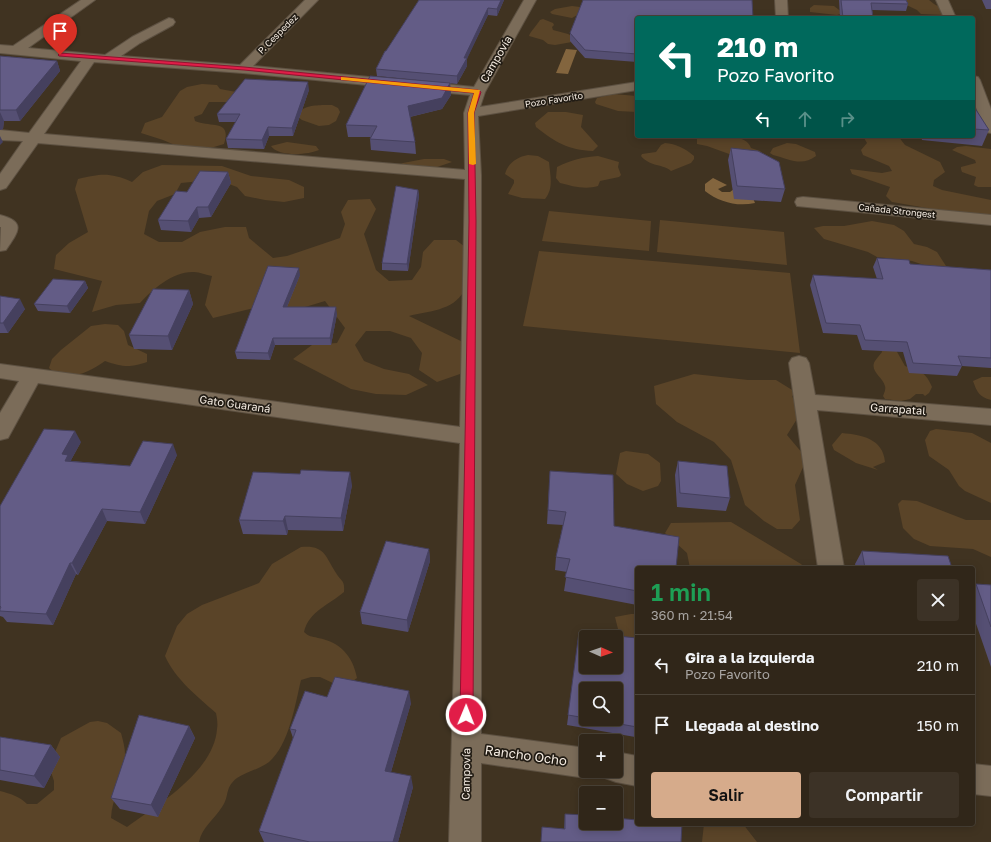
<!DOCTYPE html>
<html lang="es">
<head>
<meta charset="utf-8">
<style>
  body { margin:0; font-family:"Golos Text",sans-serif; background:#3c3226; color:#f1f3f6; height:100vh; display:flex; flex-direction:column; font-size:15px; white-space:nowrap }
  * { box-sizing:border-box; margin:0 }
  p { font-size:13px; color:#a8a5a2 }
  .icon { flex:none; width:22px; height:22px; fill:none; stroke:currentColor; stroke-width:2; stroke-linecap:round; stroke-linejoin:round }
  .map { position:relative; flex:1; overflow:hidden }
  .drawer { position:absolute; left:635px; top:566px; width:340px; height:260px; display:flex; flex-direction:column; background:#302619; border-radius:4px; box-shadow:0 2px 10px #0003,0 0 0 1px #4b4338 }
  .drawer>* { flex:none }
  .hud { position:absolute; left:635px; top:16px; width:340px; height:122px; border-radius:4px; box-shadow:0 2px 10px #0003,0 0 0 1px #4b4338; background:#00695c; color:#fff; overflow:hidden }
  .needle { width:26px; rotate:92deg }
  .controls { position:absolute; left:579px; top:630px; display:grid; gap:8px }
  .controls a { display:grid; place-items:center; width:44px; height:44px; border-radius:4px; background:#302619; box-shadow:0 2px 10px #0003,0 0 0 1px #4b4338; font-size:20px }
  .pin { position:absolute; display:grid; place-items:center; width:34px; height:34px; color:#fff; margin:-41px -17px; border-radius:50% 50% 50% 0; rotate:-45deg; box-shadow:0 0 4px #0007 }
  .pin .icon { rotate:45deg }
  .me { position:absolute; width:44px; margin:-22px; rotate:1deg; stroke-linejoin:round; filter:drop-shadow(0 0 3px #0008) }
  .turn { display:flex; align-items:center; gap:14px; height:84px; padding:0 16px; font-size:18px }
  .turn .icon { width:52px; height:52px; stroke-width:2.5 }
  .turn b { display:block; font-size:28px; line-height:34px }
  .lanes { display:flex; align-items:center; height:38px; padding:0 16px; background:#0003; justify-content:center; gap:20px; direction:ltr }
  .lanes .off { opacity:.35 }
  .round { display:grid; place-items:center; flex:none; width:42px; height:42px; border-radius:4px; background:#3c3226 }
  .overview { display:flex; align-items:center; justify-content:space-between; height:68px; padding:0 16px }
  h1 { font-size:24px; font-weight:600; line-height:30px; color:#1e9e55 }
  .primary-button { display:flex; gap:8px; margin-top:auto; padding:8px 16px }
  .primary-button a { flex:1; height:46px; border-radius:4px; background:#d6ab8b; color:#111; font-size:16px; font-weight:600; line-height:46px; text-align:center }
  .primary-button a+a { background:#3c3226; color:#f1f3f6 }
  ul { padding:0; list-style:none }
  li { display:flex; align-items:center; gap:12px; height:60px; padding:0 16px; border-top:1px solid #4b4338 }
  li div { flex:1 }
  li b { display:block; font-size:15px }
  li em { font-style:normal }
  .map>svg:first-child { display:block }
</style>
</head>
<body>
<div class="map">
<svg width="991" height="842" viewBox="0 0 991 842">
  <rect width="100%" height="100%" fill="#403321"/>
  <!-- green -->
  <path fill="#5a4428" d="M896 0H929L934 4 945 10 944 15 921 14 917 10Z
    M814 5 834 6 843 13 837 15 810 12V8Z
    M572 6 580 7 579 14 572 18 552 14 550 12 555 9Z
    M543 19 553 23 554 25 552 27 553 30 568 34 575 38 572 42 555 45 548 44 543 40 529 36C530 32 537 25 540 20Z
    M202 84 217 85 220 89 242 93 236 102H209L202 114 194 117 195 121C211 128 232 119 224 144L214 147 182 148 163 140 141 133 145 123 162 117 180 91 187 87Z
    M613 94 637 96V112L618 111 596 104 595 102 597 98Z
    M322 105H332L338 108 340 112 336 121 329 125 319 126 302 120 298 117C301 105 313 106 322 105Z
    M548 112H566L583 115 581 127 598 146 593 151C568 150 555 142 536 127L535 123Z
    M697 136H736L734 137C742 139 748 140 751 148L760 151 765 156 732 155 707 146 697 144Z
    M859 136H898L905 145 940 162 945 172 934 180 933 186 942 190 991 200V219L892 202 886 196 890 187 852 174 850 169 882 173 892 171 889 166 863 155 861 150 867 143 864 138Z
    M287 142 316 146 319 150C308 155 278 157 271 146Z
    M665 143C676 144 685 148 694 156V159L691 163 671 171C664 164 650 167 641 156L642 154 656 152 661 145Z
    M787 143 796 144 815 152 816 156C802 167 789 159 773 155L770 153 773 148Z
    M966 146 991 149V187H978L974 185 976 177 962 172 961 169V167L976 163 975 160 952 150 957 147Z
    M528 155 538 156 549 162C550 175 554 188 545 199L522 198 508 194 514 183V180L505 174C508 163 517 157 528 155Z
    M598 156 619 162 618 167 621 175 619 177 600 181 598 186C585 190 572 186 560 183L556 178 557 167C571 160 583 157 598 156Z
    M424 159H444L452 162 425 171 395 167 403 163Z
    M162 165 222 166 251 176 289 180 304 187V198L284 202 265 200 245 196 237 187 221 181H201L181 183 175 194 157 201 149 211 144 234 159 242H182L200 232 225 227H246L249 238 273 258 287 256 340 238 345 224 341 212 348 200 370 199 376 209 364 234 376 270 389 281 412 280 421 267 423 252 434 240H456L469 250C468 259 468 285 464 291 453 311 428 311 409 316L467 344 475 359 460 374 437 382 419 370 422 353 411 338 390 331H366L355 345 364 361 384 369 409 374 428 385 406 395 376 394 351 389 293 359 312 345 337 343 345 328 325 301 282 314 262 306 213 318 205 305 212 276C206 275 200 272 194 272 173 271 153 289 140 303L116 305 92 312 102 281 54 269 56 255 69 243 88 232 75 189 78 179C101 174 109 172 132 182L143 172Z
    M549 211 651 221 649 251 542 241Z
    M660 220 784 232 787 265 657 252Z
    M872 221 894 225 904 231 914 244 927 247 937 252 946 266 970 275 929 272 924 265 912 261 877 257 868 252 824 239 814 228 823 226H844Z
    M539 251 790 273 800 353 523 326Z
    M105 324 118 325 124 331 128 345 147 354V362C129 368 123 367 105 361 89 372 66 385 49 368L52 359 61 350 91 326Z
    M877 333 896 350 905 366C920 371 926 372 932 387L929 393 925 396 923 394H916L910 399 901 401 885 399 883 396C884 393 886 390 885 386 883 378 871 372 874 363 875 360 880 355 882 352Z
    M694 374 748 380H776L797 393 792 396 800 414 787 435 803 454 804 465 795 485 800 520 792 529H777L764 521 745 505 731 460 714 442 677 422 656 404 654 386Z
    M982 377H991V400C979 397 977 392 973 381Z
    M936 429 972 433 991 443V503L965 491 959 486 949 470 929 456 925 440 930 431Z
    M842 433C861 435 883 438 885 462L873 467 878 470 856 463 834 450 832 445Z
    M626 451 648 454 660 463 661 481 658 486 643 491 627 484 616 474 620 453Z
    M902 500 917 501 966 520H991V557L973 549 930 546 914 539 903 528 898 504Z
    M731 522 801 564 805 568H690L687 553 665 533 671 523Z
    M301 547C325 545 325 556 336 573 341 582 345 579 344 592 329 605 309 611 304 632 309 637 311 636 318 638 340 642 353 656 357 678L353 681 335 684 320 677H311L301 680C295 705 289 745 269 762 260 769 246 772 237 778 224 788 230 796 222 807 214 820 202 827 199 842H0V791C11 794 19 796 27 804H37L54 790V781L49 766 61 738 90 722 98 721 107 723 121 733C123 740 125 748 125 754 126 777 112 796 111 818L127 827C159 804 214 771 217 729 218 724 217 718 216 713 197 696 176 680 165 656L177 626 187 614 202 605 259 583 272 564Z
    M631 614H637V647L619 633 615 617Z
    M704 824H743L757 842H702Z"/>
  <!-- water -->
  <path fill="#83653e" d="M566 49 577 50 568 74 556 73Z
    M713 178 727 185 718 189 722 192H730L734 189 752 196 755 203C737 207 719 202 705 191V184Z"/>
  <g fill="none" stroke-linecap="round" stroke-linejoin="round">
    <defs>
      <path id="minor" d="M81 0H95L28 48 105 55 132 37 169 18 173 19 175 22 173 25 140 43 121 56 240 65 305 0H318L253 66 474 87 524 0H536L485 92 480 107 637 82V90L478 116 481 175V734L586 748V771H598L597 773 586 778 481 763V842H449L460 443 38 383 8 438 0 440V413L19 381 0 378V364L460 427 465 179 38 143 6 188 0 190V174L23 141 0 140V130L29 133 81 61 0 53V45L13 46ZM94 62 243 73 470 95 464 113 465 170 44 134Z
        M775 0H787L788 18H776Z
        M936 0H948L956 18H944Z
        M973 76 978 77 980 80 991 109V133L986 132 984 129 973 99Z
        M803 197 991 215V225L797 206 795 202 797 198Z
        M0 215C27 222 18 232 6 250L0 251 1 227H0Z
        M799 356 806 358 809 363 815 395 991 409V425L817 410 844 568H818L789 363 792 358Z
        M616 752 637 756V786L616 782 605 778 602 771H616Z
        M973 764 991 766V796L973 794Z"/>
    </defs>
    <!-- minor casing -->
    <use href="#minor" stroke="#5d5142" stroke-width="2"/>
    <!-- minor -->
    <use href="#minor" fill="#7b6c59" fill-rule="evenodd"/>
  </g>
  <!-- wall -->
  <path fill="#554f73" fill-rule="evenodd" d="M419 0H504L497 16 488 15 467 58V66L457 84 377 76 376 69 386 51Z
    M839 0H906L908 4 906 11 872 10 873 18H840Z
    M982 0H991V9H986Z
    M637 18V62L585 58 570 41V33Z
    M0 56 57 61 60 71 20 121H4L3 129 0 130Z
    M450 83 451 95 442 109 410 117 415 142 416 154 371 150 370 139 371 137H348L346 125Z
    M309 90 293 136H269L264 149 228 148 226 139 236 122H219L217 114Z
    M973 105 989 130 982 146 922 140 921 136H973Z
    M731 148 785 189 781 202 734 199 728 160Z
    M228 172 231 183 211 217 199 218 191 232 161 230 158 220 187 192Z
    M418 190 419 196 408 271 382 270V263Z
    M877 258 910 264 991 270V368L962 366 957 376 909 373 903 352 862 350 857 335 823 333 810 285 813 275 877 279 873 267Z
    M300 275 287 307 337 314 331 345H275L270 360 237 359 235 352Z
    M85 281 88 288 70 313 38 311 34 304Z
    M189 290 193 304 172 350 134 349 129 335Z
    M0 296 25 309 8 333H0Z
    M81 442 71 460V461L130 466 177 455 145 524 107 521 78 575 76 574 53 625 7 622 3 617 0 616V506Z
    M678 461 730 498 726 511 677 507 675 475Z
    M550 471 614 526 637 568V605L564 591 567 572 555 570 556 557 563 525 547 524Z
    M352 485 343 531 288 530 287 535 243 534 239 520Z
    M429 549 430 561 408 632 362 624 360 612Z
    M862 551 952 568H856L855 564Z
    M976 584 991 585V667L973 615V588Z
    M579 632 637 669V729L635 737 567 725ZM586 689 616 719H586Z
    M327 697 411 703 391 772 413 787 398 842H264L259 831 293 738 290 729Z
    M189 726 195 738 158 817 120 809 111 798Z
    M0 737 51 745 60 757 44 788 0 780Z
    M565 814 637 820V817V824L681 842H541L542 827 564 829Z"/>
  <!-- shaded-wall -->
  <path fill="#45405e" d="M501 0H504L497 16V9Z
    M488 8V15L467 59V58V66L457 84V76L464 58Z
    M57 61 60 71 20 121 16 110Z
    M308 82 309 90 293 136 292 128Z
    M450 83 451 95 442 109 409 117 408 106Z
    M0 112 4 121 3 129 0 130Z
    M268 127 269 136 264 149 262 140Z
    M0 136 3 142 0 145Z
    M228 172 231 183 211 217 208 207Z
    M418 190 419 196 408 271 407 264Z
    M197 207 199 218 191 232 188 221Z
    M299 268 300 275 284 314 283 307Z
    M85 281 88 288 70 313 67 306Z
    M189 290 193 304 172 350 168 336Z
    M20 299 25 309 8 333 3 323Z
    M336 307 337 314 331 345 330 338Z
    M273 338 275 345 270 360 268 353Z
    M75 431 81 442 71 460 74 466 71 472 62 454Z
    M173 444 177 455 145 524 140 512Z
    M350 472 352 485 343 531 341 518Z
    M102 509 107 521 78 575 72 563Z
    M285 516 288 530 287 535 283 521Z
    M429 549 430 561 408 632 407 620Z
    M70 563 76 574 53 625 46 614Z
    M409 691 411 703 388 782 385 771Z
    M189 726 195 738 158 817 151 805Z
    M51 745 60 757 44 788 34 776Z
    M411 776 413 787 398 842H393Z"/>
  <!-- building -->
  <path fill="#635c86" stroke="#45405e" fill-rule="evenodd" d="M419 0H501L497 9 488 8 464 58H467L457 76 376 69 385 51H386Z
    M583 0H752L753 18H637V54L585 50 570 33Z
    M841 0H906L908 4 871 3 873 18H843Z
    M0 56 57 61 16 110H0Z
    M370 76 450 83 442 98 408 106 415 142 370 139 377 126 346 125Z
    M245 79 308 82 292 128 268 127 262 140 226 139 240 114H217Z
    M973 105 989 130 973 129Z
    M731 148 758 151 779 162 785 189 737 186Z
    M200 171 228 172 208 207H197L188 221 158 220 176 191 187 192Z
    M396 186 418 190 407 264 382 263Z
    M877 258 909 260 910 264 991 270V358L958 356 962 366 913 363 907 342 865 340 860 325 826 323 813 275 883 279Z
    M268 266 299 268 283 307H336L330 338H273L268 353 235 352Z
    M53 279 85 281 67 306 34 304Z
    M153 289 189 290 168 336 129 335Z
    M0 296 20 299 3 323H0Z
    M44 429 75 431 62 454 68 455 65 461 130 466 143 441 173 444 140 512 102 509 72 563H70L46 614 0 611V609L1 607 0 606V506Z
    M678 461 727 466 730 498 680 493Z
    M301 470 350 472 341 518 285 516 283 521 239 520 253 472 300 474Z
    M550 471 613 475 614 526 679 537 676 568H637V591L565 577 570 559 556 557 566 512 548 510Z
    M386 541 429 549 407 620 360 612Z
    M862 551 948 556 952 568H865Z
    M976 584 991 585V627Z
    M579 632 637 638V727L592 719H616V689H586V718L568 715ZM586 637H616V667H586Z
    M335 677 409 691 385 771 411 776 393 842H310L259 831 296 730 290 729 305 691 327 697Z
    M139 715 189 726 151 805 111 798Z
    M0 737 51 745 34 776 0 770Z
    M565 814 586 815V823H616V818L637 820V824H682L681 842H541L542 827 565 829Z"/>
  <!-- route -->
  <path fill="#e11d48" stroke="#92132f" d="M60 53 244 67 478 90 481 92 474 113 476 221 473 715 471 719 466 721 462 719 460 715 469 221 468 113 474 93 244 70 59 56 58 55Z"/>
  <!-- slow -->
  <path fill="#f59e0b" d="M341 77 480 90 474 113 476 164 473 165 469 164 468 113 474 93 343 80H341Z"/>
  <g text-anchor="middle" stroke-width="3.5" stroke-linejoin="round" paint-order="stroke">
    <!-- far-street labels -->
    <g font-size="9" fill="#f6ede3" stroke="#221c14">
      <text transform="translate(278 34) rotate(-45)" y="3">P. Cespedez</text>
      <text transform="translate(554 100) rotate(-9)" y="3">Pozo Favorito</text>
      <text transform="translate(897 211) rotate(6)" y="3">Cañada Strongest</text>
    </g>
    <!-- street labels -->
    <g font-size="11" fill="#f6ede3" stroke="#221c14">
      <text transform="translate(496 59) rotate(-60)" y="4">Campovía</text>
      <text transform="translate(235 404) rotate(8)" y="4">Gato Guaraná</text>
      <text transform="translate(898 409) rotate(4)" y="4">Garrapatal</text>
      <text transform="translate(466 774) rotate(-89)" y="4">Campovía</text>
    </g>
    <!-- near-street labels -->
    <g font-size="13" fill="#f6ede3" stroke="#221c14">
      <text transform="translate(526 755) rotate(8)" y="5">Rancho Ocho</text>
    </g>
  </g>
</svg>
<div class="controls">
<a><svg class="needle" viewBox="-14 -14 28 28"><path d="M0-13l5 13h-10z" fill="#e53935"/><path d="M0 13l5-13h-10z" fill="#a8a5a2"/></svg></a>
<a><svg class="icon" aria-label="search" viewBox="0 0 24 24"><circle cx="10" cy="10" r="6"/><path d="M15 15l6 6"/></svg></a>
<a>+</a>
<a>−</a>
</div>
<div class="pin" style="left:60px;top:55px;background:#d93025"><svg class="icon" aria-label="arrive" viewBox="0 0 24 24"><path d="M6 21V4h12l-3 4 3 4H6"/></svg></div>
<svg class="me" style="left:466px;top:715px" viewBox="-20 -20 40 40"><circle r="17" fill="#e11d48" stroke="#fff" stroke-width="3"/><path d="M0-11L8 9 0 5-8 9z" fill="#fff"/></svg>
<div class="hud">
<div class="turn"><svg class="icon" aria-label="left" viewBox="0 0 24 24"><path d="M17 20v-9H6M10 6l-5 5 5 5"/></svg><div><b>210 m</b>Pozo Favorito</div></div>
<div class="lanes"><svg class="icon" aria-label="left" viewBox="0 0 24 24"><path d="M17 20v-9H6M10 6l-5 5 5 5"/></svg><svg class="icon off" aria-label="ahead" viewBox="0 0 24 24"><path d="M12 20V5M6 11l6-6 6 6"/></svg><svg class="icon off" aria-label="right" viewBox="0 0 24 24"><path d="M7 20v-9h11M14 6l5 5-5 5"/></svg></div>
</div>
<section class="drawer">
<div class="overview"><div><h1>1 min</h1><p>360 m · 21:54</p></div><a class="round"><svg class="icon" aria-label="close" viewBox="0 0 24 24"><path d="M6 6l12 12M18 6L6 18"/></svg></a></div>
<ul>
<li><svg class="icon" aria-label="left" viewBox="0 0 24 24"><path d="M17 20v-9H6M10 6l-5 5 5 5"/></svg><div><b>Gira a la izquierda</b><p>Pozo Favorito</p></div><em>210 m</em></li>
<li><svg class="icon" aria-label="arrive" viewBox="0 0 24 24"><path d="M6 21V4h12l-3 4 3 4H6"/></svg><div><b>Llegada al destino</b></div><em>150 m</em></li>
</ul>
<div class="primary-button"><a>Salir</a><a>Compartir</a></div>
</section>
</div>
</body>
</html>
